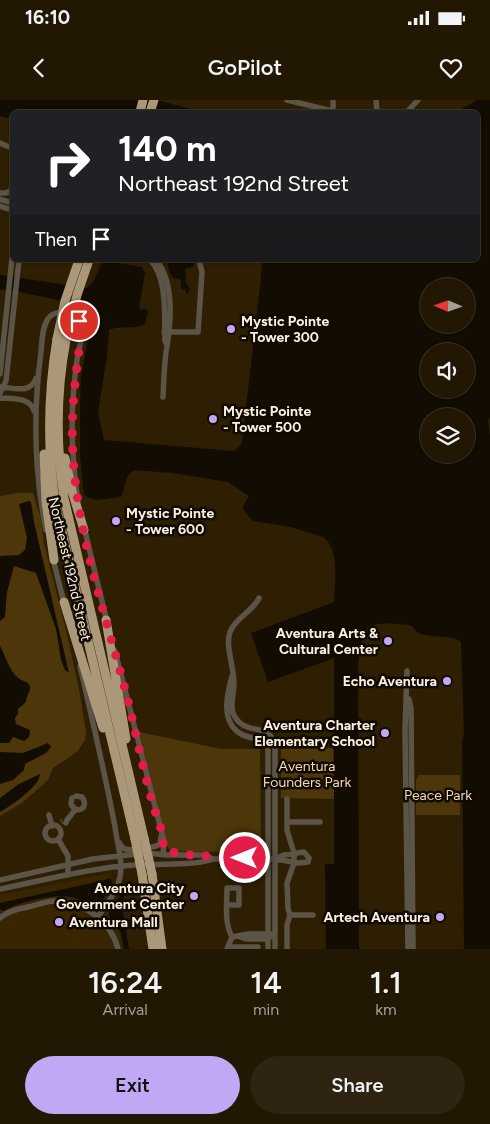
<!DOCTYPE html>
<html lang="en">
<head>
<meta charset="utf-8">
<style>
  body { margin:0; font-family:Figtree,sans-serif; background:#2e2411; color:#f1f3f6; height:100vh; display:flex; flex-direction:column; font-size:19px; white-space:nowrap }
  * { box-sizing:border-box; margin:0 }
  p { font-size:16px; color:#a29f99 }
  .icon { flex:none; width:28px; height:28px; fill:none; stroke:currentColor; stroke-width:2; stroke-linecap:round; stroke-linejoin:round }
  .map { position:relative; height:849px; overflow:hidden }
  .sheet { display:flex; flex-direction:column; background:#221702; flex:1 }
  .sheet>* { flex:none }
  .top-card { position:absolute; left:10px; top:10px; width:470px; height:152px; border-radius:8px; box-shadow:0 1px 4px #0004,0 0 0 1px #3f3624; background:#202124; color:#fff; overflow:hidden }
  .needle { width:32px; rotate:272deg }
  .fabs { position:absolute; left:420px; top:178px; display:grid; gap:10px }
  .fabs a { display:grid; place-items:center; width:55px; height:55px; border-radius:50%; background:#221702; box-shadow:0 1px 4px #0004,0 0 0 1px #3f3624; font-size:25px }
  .pin { position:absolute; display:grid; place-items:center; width:42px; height:42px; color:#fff; margin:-21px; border:2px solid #fff; border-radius:50%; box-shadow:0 1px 5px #0007 }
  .me { position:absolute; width:55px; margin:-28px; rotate:270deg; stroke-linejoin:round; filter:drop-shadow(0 0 4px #0008) }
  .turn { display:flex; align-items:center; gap:18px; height:105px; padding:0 25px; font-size:22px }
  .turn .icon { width:65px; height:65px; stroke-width:2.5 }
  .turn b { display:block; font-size:35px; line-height:42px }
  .then { display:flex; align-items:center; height:48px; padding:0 25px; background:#0003; gap:10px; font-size:19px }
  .eta { display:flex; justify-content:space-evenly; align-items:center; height:85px; text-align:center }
  .eta b { font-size:30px; font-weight:600; line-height:35px }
  .button { display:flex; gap:10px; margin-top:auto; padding:10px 25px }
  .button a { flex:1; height:58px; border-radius:30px; background:#c0a8f4; color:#111; font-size:20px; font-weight:600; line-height:58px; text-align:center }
  .button a+a { background:#2e2411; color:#f1f3f6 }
  .status { display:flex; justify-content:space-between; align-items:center; height:35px; padding:0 25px; background:#221702; direction:ltr }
  .status svg { height:14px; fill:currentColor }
  header { display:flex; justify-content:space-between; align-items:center; height:65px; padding:0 25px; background:#221702; font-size:22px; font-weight:600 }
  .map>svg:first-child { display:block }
</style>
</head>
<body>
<div class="status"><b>16:10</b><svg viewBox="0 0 49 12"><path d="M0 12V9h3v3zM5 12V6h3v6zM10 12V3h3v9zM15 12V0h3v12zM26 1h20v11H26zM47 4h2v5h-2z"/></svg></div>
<header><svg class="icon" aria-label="back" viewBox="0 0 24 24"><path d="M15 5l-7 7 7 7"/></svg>GoPilot<svg class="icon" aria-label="heart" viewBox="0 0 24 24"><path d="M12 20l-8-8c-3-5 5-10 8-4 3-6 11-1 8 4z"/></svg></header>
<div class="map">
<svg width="490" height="849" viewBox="0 0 490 849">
  <rect width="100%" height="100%" fill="#2e1f02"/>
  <!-- built -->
  <path fill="#392600" d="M111 773 122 849H0V795Z"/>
  <!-- green -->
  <path fill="#4d360a" d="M17 393H33L41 419 44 444 67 534 80 594 86 633 85 640 77 652 53 668 48 680 22 703 0 716V396Z
    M139 632 221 649H260L261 749 259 751 206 752 170 751 168 748Z
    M333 648 334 699 281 698V649Z
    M418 675H460V715H416V679H417Z"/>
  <!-- water -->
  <path fill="#120c02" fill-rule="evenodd" d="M0 0H157L203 12H12V19L0 16Z
    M477 0H490V317L488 320 490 336V849H464L462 643 464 633 461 542C453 534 431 539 419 533 416 532 413 527 410 525 366 521 362 521 358 568L359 849H326L325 764H334V558L268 582 251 533 334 502C334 482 341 450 323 437L291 427 253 421 242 408 249 396 228 382 172 373 135 370C123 375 127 387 121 397L97 400 84 396 80 354V302L81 278 89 231V215L81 205 6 189 0 190V175L87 188 93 182 102 163 100 160 142 167 145 173 139 208 142 210 145 208 148 211 145 224C134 230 120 225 109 230L107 256 98 312 104 340 234 351 240 346 242 342 261 178 262 160H478V12H456ZM429 186H466V224H429ZM429 251H466V289H429ZM429 316H466V354H429Z
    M168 160H191L195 164 192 167 185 169 186 183 190 189 187 195 185 188 183 190 181 188V180L173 178C169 173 167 166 168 160Z
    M29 401 31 402 34 422 69 573 65 570 61 560 56 529 36 473 14 466 7 492 5 517 0 521V456L19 455 25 450 27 438 19 404Z
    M0 546C6 556 8 569 18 578 22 581 30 582 30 587 31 591 26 596 26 602L18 609V614L15 618 16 624 30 630 29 637 24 641 13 637 9 643H0Z
    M48 643 51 647 46 653 25 664 24 670 13 680 0 684V652L23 653Z
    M40 674C40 686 11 706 0 712V698L19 684Z
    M109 778 112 781 108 793 97 807C89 804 83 800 75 798 57 792 19 802 3 811L0 809V803L105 780Z
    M125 793 122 806 129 849H124L121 833 108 814 117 804 120 796Z"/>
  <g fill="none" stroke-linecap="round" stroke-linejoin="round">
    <!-- minor-tunnel -->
    <path stroke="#4d3e23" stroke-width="5.5" stroke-dasharray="5.5 3" stroke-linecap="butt" d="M61 722 63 721"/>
    <!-- minor -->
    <path stroke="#5b5447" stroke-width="5.5" d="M287 0 336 12
      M333 0V12
      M376 0 377 12
      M407 12 418 0
      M0 43 12 48
      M0 93H6L12 90
      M0 99 12 103
      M0 106 12 110
      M150 160C168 177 164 217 165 241L167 245
      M156 160C174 181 171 221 167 246 164 262 164 280 163 297
      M164 232H198L202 172 199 160
      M0 274 12 158
      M1 287C14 288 31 294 36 278
      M0 293 6 281 19 160
      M0 298C13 299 30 297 34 311
      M84 427 107 522
      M46 430C34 371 33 312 41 252 42 242 42 227 48 219 52 213 59 212 65 213 71 214 78 217 80 223 85 233 78 250 77 260 70 307 71 355 78 401
      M53 459 64 503
      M259 498C253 511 237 517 231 530 224 543 234 567 234 583 234 593 230 603 233 613 235 618 238 622 243 625 257 633 270 625 275 646V849
      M115 551 164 741 163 755
      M80 566C92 619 105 673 115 727 117 743 123 760 120 777 117 792 106 804 98 817
      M407 571 405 630 408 849
      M232 576C227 594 220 622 241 634 248 638 256 638 263 641L268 647V849
      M409 599 411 608 413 849
      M72 698 71 704C77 716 90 707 82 697L76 696
      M49 715 52 726
      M287 722H320
      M66 723 67 720 75 710
      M45 733a8 8 0 1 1 16 0a8 8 0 1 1-16 0Z
      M58 739 68 756V775
      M119 742C121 746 121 747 125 749 132 751 155 748 160 744L161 736
      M0 780 93 759 146 753 167 755H202L214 759H275L299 763 308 762 309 758 304 752 284 755 275 759
      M0 789C41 781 81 770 122 766 150 763 189 767 214 759
      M227 805H239V788H227C227 804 224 822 232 837L227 849
      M290 815H313
      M0 818C8 811 18 809 28 807 37 805 46 801 55 801 83 801 111 821 118 849
      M232 837 248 834H271
      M240 837 246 839H268L270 837
      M228 847H258
      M287 849V825L290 815 288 809 287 783 294 763V753L287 730V699"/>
    <!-- highway -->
    <path stroke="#ab9879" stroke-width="9" d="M140 12 143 0
      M150 12 154 0
      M57 239C48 293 47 347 55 402L135 739
      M66 240C56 293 56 346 64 398L144 738
      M44 354 46 401 54 460
      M65 358 72 391 84 430
      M64 502 103 628
      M106 520 126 639
      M142 774 153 849
      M152 774 162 849"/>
    <!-- highway-bridge -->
    <path stroke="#ab9879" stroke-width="9" d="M57 239 65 201 79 160
      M66 240 77 195 89 160
      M144 738 152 774
      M135 739 142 774"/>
  </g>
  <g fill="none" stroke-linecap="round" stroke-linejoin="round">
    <!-- route -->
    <path stroke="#e11d48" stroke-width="9" stroke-dasharray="0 16.2" d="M79 221 82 229C76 272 70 313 73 357 78 435 105 514 125 589 137 635 145 684 161 729L164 749 171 752 186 755H202L214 758H245"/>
  </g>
  <!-- markers -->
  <g fill="#c0a8f4" stroke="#110a02" stroke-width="2">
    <circle cx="231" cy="229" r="5"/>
    <circle cx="213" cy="319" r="5"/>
    <circle cx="116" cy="421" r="5"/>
    <circle cx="388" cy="541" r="5"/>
    <circle cx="447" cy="581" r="5"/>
    <circle cx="385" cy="633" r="5"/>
    <circle cx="194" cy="796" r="5"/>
    <circle cx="440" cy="817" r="5"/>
    <circle cx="59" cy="822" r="5"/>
  </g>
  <g text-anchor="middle" stroke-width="5" stroke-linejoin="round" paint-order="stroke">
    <!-- poi labels -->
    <g font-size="14" font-weight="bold" fill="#fbf0e0" stroke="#110a02" text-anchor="end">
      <text x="241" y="226" text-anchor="start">Mystic Pointe<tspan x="241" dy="16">- Tower 300</tspan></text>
      <text x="223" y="316" text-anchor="start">Mystic Pointe<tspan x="223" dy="16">- Tower 500</tspan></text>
      <text x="126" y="418" text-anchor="start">Mystic Pointe<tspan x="126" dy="16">- Tower 600</tspan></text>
      <text x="378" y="538">Aventura Arts &amp;<tspan x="378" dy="16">Cultural Center</tspan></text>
      <text x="437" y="586">Echo Aventura</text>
      <text x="375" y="630">Aventura Charter<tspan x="375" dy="16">Elementary School</tspan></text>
      <text x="184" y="793">Aventura City<tspan x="184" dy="16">Government Center</tspan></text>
      <text x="430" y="822">Artech Aventura</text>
      <text x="69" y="827" text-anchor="start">Aventura Mall</text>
    </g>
    <!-- street labels -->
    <g font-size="14" fill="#fbf0e0" stroke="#110a02">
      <text transform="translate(70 469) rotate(77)" y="5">Northeast 192nd Street</text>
    </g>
    <!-- park labels -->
    <g font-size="14" fill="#f5dbb1" stroke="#110a02">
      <text x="307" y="671">Aventura<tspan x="307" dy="16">Founders Park</tspan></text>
      <text x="438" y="700">Peace Park</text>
    </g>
  </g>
</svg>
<div class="fabs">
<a><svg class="needle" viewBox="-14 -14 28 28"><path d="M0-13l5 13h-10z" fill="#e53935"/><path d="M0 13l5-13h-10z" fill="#a29f99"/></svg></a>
<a><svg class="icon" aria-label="sound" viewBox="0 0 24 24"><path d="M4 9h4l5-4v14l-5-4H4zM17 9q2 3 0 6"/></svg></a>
<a><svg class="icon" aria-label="layers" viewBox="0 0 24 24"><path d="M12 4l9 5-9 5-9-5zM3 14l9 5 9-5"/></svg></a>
</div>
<div class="pin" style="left:79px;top:221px;background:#d93025"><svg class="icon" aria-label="arrive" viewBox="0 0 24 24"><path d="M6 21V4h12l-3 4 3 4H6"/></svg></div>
<svg class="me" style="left:245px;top:758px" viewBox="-20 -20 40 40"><circle r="17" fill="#e11d48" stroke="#fff" stroke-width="3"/><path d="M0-11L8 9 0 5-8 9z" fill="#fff"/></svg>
<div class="top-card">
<div class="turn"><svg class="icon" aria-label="right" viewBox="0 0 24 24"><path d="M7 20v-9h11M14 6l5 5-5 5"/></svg><div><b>140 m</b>Northeast 192nd Street</div></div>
<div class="then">Then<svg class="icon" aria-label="arrive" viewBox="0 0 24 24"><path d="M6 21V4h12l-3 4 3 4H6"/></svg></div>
</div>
</div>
<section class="sheet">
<div class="eta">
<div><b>16:24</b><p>Arrival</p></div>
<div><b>14</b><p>min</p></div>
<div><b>1.1</b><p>km</p></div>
</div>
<div class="button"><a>Exit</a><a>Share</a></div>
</section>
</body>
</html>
